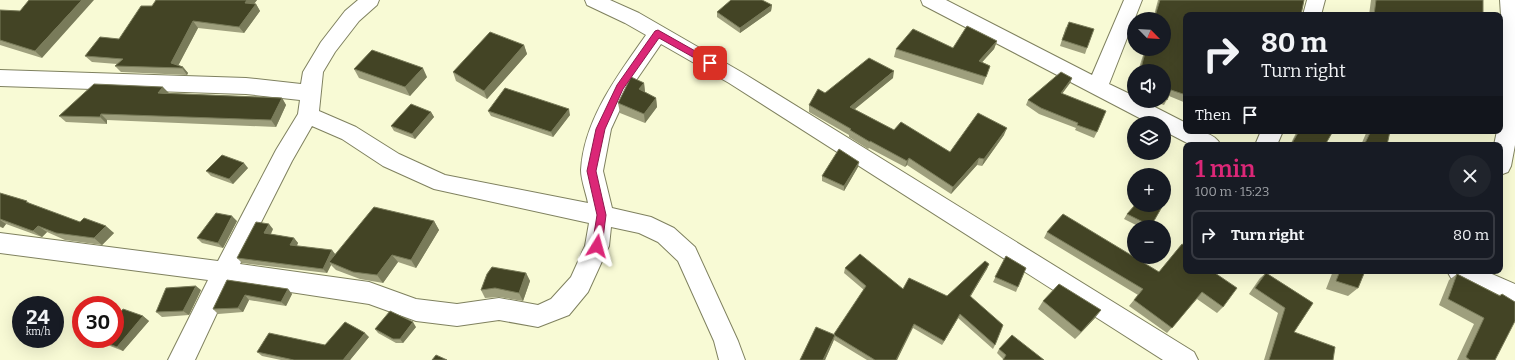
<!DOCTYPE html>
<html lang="en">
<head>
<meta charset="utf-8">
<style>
  body { margin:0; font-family:Bitter,serif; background:#20242c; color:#f1f3f6; height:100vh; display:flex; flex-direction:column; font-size:15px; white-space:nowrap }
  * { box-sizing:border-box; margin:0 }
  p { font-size:13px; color:#9ea1a6 }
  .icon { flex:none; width:22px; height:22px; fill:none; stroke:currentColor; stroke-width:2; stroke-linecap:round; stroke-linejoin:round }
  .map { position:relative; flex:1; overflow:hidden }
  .drawer { position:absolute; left:1183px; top:142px; width:320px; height:132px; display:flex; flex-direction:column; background:#171b24; border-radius:8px; box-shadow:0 4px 16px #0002 }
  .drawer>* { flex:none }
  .top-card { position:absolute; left:1183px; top:12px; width:320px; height:122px; border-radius:8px; box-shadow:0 4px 16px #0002; background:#171b24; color:#f1f3f6; overflow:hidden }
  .needle { width:26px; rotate:114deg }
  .fabs { position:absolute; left:1127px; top:12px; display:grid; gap:8px }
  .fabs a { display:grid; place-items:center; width:44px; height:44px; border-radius:50%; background:#171b24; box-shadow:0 4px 16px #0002; font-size:20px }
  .speed { position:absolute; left:12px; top:296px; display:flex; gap:8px; font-size:20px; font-weight:700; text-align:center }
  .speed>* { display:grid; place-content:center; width:52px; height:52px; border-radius:50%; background:#171b24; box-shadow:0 4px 16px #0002; line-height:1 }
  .speed small { font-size:10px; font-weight:400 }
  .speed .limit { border:6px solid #d22; background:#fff; color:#111 }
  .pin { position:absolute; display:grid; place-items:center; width:34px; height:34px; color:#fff; margin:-17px; border-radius:8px; box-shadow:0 2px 6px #0006 }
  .me { position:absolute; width:44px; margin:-22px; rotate:8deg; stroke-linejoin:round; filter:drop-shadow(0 0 3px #0008) }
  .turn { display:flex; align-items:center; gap:14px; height:84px; padding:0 12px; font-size:18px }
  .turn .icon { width:52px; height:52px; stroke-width:2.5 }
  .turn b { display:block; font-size:28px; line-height:34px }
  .then { display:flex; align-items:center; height:38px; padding:0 12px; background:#0003; gap:8px; font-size:15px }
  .round { display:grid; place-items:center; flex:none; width:42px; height:42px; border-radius:21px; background:#20242c }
  .summary { display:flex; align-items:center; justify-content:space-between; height:68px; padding:0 12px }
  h1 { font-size:24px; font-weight:600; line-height:30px; color:#db2777 }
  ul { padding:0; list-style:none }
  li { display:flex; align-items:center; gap:12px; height:50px; margin:0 8px 6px; padding:0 4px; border:2px solid #363941; border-radius:8px }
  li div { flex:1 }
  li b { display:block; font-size:15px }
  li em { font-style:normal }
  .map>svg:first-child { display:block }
</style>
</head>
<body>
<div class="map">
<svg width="1515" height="360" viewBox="0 0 1515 360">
  <rect width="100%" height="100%" fill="#f8fad5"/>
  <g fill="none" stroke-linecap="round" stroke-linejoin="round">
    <defs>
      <path id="street" d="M358 0H379L377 5 359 21 335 52 323 72 319 111 356 127 399 154 445 175 588 203C586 193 581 180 581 170 584 119 618 75 646 35L625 23 587 5 585 0H610L639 13 743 73 1194 352 1198 360H1163L729 83 661 44 628 92 611 129 603 171 612 208 651 217 674 228 695 247 738 341 745 360H719L714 341 678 261 658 242 639 233 611 227 609 246 588 292 569 315 538 327 499 320 457 326 416 321 369 304 231 283 195 360H168L208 280 0 253V233L218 261 276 150 298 114 300 100 246 94 0 86V70L246 78 301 84 303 72 321 42 345 11ZM312 126 342 139 383 166 434 189 589 223 585 246 571 277 551 299 538 305 499 298 457 304 416 299 369 282 240 264 292 161Z
        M921 0H946L1092 75 1124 0H1142L1109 84 1134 96V101H1143L1186 123V131C1199 131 1214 132 1221 145H1191L1164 131V123H1149L923 5Z
        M1307 0H1325L1321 15H1303Z
        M1500 0H1515V145L1511 166 1508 172 1500 175V145H1494L1497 131H1500V87L1503 46Z
        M1261 131H1283L1277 145H1255Z
        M1447 271H1485L1515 284V306L1451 278Z"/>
    </defs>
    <!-- street casing -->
    <use href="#street" stroke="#7f815f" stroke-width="2"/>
    <!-- street -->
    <use href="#street" fill="#fff" fill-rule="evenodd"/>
  </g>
  <!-- wall -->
  <path fill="#9e9f7d" d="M257 0 254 4H256L260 11 244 33 198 28 178 65 183 67 188 73 187 75 121 72 115 66 117 64 92 62 85 56 119 39 152 6Z
    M1158 0H1304L1301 15H1186V103L1169 96 1164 105 1152 101H1164V71H1138L1145 49H1164V19H1153Z
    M1371 0H1483V15H1369Z
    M772 5 771 11 740 33 717 17V12Z
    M0 10 42 58 0 45Z
    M1066 27 1087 48 1085 54 1060 46Z
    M997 41 994 49 982 62 990 66 983 85 894 57 896 49 953 48Z
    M524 45 527 54 487 99 456 81 453 72Z
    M354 69 427 77 410 96 359 78Z
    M893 78 854 109 894 130 950 152 1004 135 982 166 977 165 951 194 907 165 905 167 869 148 868 149 849 137V135L809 112V105L825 93Z
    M1072 78 1070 83 1062 94 1097 132 1094 138 1075 130 1076 128 1039 114 1026 105 1028 100Z
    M644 83 645 92 656 98 657 107 645 123 620 113 618 103Z
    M169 93 282 98 286 105 276 127 107 120V124L66 122 59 116Z
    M488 111 570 115 553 137 491 116Z
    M431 112 434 117 415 139 394 131 391 126Z
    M1297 131H1333L1325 145H1290Z
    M1367 131H1390L1387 145H1361Z
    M858 167 844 191 822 181V176Z
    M248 168 233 184 211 176 206 171Z
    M0 193 27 201 31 205 80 222 114 233 102 245 65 240 47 232 42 237 39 236 6 224 3 228 0 227Z
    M1163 205 1150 227H1140L1124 219 1127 214Z
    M237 221 223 248 202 243 197 238Z
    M434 221 439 230 416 268 398 262 383 283 360 279 336 270 331 265 327 273 242 263 237 258 273 229 271 234 294 238 298 243 297 246 336 255Z
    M1047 232 1159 272 1182 244 1223 307 1217 313 1197 299 1167 333 1129 306 1138 295 1044 238Z
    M1006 256 1018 287 1016 292 993 282Z
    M989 264 971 296 995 345 993 349 958 318 942 345 913 328 897 360H867L834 340 833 342 825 360H800L834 334 864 290 844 273 845 268 903 289 947 296Z
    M1333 271H1365L1358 288 1348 296 1326 289Z
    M526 273 530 281 523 301 499 297 485 298 481 290Z
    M1266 273 1313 303 1294 332 1333 360H1264L1278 313 1249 294 1260 278Z
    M1457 274 1499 295 1502 294 1495 360H1457L1474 324 1439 305 1449 280Z
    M227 280 288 289 292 294 286 306 249 300 243 312 218 314 213 309Z
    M201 290 189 315 162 317 156 312Z
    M1043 301 1095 318 1075 339 1038 309Z
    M143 316 149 321 123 351 92 339H115Z
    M416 327 403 343H396L378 333 375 329Z
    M369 337 350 360H281L262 356 257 352 325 345Z
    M999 349 1044 360 1003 359 997 353Z"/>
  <!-- shaded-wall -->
  <path fill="#797b5a" d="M82 0H94L42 58 35 51Z
    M247 0H257L250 9 245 3Z
    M256 4 260 11 244 33 239 27Z
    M772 5 771 11 740 33V28Z
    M193 21 198 28 177 68 171 63Z
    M997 41 994 49 976 69 979 61Z
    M524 45 527 54 487 99 484 91Z
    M183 67 188 73 187 75 182 68Z
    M423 68 427 77 410 96 405 87Z
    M894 71 893 78 849 114 850 107Z
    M1072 78 1070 83 1058 99 1061 93Z
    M644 83 645 92 639 89Z
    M163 87 169 93H158Z
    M282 98 286 105 276 127 271 120Z
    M656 98 657 107 645 123 644 114Z
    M569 109 570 115 553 137 551 132Z
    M431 112 434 117 415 139 412 134Z
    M101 114 107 120V124L100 117Z
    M1007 128 1004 135 982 166 984 159Z
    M909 158 907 165 905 167 907 161Z
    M979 158 977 165 951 194 953 187Z
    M859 162 858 167 844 191V186Z
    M244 163 248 168 233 184 229 179Z
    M232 216 237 221 223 248 218 243Z
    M0 220 6 224 3 228 0 226Z
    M434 221 439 230 416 268 411 260Z
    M269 224 273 229 269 237 264 233Z
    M38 226 47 232 42 237 33 231Z
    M106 226 114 233 102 245 94 238Z
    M294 238 298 243 294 250 290 245Z
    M332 250 336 255 329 262 331 265 327 273 323 269Z
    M392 255 398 262 383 283 377 275Z
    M989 264 987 269 968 300 970 296Z
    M526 273 530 281 523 301 519 293Z
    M196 286 201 290 189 315 183 311Z
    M288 289 292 294 286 306 281 302Z
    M245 295 249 300 243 312 238 308Z
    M1101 310 1095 318 1075 339 1081 332Z
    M960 314 958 318 942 345 944 341Z
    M143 316 149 321 123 351 117 347Z
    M413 322 416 327 403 343 400 339Z
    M914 324 897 360H896Z
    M365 333 369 337 350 360H343Z
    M835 335 833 342 825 360H823Z"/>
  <!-- building -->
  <path fill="#434425" stroke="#797b5a" d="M29 0H82L35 51 0 40V10L20 11Z
    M156 0H247L245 3 256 4 239 27 193 21 171 63 183 67 182 68 115 66 123 59 85 56 100 37 119 39 141 6H152Z
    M731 0H762L772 5 740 28 717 12Z
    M1160 0H1304L1301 15H1294L1290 14V15H1186V95L1171 90 1167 100 1164 98V71H1149L1141 68 1146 49H1164V19H1154Z
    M1376 0H1483V15H1374Z
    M1069 22 1094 29 1087 48 1062 40Z
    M967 26 997 41 979 61 990 66 986 77 896 49 913 29 953 48Z
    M490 32 524 45 484 91 453 72Z
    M372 50 423 68 405 87 354 69Z
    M869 58 894 71 850 107 894 130 901 122 950 152 978 113 1007 128 984 159 979 158 953 187 909 158 907 161 870 141V142L850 130 851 129 809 105 818 89 825 93Z
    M1061 72 1072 78 1061 93 1106 111 1097 132 1077 125 1078 123 1041 108 1028 100Z
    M631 77 644 83 639 89 656 98 644 114 618 103Z
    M94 84 163 87 158 93 282 98 271 120 101 114 100 117 59 116Z
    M505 88 569 109 551 132 488 111Z
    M411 104 431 112 412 134 391 126Z
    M1299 131H1333L1325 145H1291Z
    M1371 131H1390L1387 145H1364Z
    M839 149 859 162 844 186 822 176Z
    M222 155 244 163 229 179 206 171Z
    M0 193 27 201 26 202 80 222 84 218 106 226 94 238 56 233 38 226 33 231 30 230 0 219Z
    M1135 205H1163L1151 226 1127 214Z
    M374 207 434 221 411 260 392 255 377 275 353 272 329 262Z
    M216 213 232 216 218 243 197 238Z
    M1063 214 1159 272 1182 244 1186 246V271H1212L1237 288 1223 307 1202 292 1172 328 1134 300 1143 289 1047 232Z
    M256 222 269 224 264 233 294 238 290 245 332 250 323 269 237 258Z
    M860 254 903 289 909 278 947 296 985 261 989 264 970 296 1003 325 995 345 960 314 944 341 914 324 896 360H875L834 335H835L834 334 866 286 845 268Z
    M1006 256 1026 268 1018 287 995 277Z
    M492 267 526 273 519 293 495 288 481 290 487 274Z
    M1340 271H1365L1358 288 1336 281Z
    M1266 273 1313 303 1294 332 1335 347 1333 360H1269L1285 308 1255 288Z
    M1457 274 1500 296 1502 294 1515 302V321L1495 360H1470L1466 357 1484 318 1448 299Z
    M227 280 288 289 281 302 245 295 238 308 213 309Z
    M1059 284 1101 310 1081 332 1043 301Z
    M196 286 183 311 156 312 166 288Z
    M123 309 143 316 117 347 96 339H115V319Z
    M390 311 413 322 400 339H393L375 329Z
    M345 322 365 333 343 360H294L257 352 269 333 325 345Z
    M81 323V333L75 330Z
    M816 327 835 335 823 360H800Z
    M1012 335 1044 360H1003L1006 355 999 349Z
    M436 355 447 360H432Z"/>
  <!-- route -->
  <path fill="#db2777" stroke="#8e194d" d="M658 30 713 61 714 63 713 65H707L659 38 623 89 605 129 596 171 606 215 602 246 601 248 597 250 594 248 592 246 597 215 587 171 596 129 617 85 655 31Z"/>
</svg>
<div class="fabs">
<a><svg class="needle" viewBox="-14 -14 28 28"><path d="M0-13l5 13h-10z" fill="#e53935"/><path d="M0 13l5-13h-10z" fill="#9ea1a6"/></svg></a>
<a><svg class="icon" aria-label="sound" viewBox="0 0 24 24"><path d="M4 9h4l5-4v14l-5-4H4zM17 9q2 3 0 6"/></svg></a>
<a><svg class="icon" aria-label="layers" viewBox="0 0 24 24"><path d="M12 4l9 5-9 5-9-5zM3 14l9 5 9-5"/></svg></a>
<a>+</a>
<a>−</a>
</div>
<div class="speed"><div>24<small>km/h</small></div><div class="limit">30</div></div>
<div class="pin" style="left:710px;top:63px;background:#d93025"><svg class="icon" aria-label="arrive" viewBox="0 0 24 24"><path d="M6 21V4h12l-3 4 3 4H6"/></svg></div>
<svg class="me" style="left:597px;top:246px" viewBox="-20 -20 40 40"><path d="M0-17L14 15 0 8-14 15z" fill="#db2777" stroke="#fff" stroke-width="4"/></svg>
<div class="top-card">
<div class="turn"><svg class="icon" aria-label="right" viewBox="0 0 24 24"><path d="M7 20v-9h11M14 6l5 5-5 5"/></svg><div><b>80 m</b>Turn right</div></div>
<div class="then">Then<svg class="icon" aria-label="arrive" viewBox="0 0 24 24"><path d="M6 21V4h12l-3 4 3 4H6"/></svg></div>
</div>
<section class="drawer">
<div class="summary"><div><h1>1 min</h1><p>100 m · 15:23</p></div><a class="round"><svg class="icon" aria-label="close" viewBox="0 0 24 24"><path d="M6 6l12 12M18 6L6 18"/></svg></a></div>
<ul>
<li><svg class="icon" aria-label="right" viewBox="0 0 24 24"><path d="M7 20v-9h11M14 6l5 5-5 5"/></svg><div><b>Turn right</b></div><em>80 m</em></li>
</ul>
</section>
</div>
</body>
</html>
